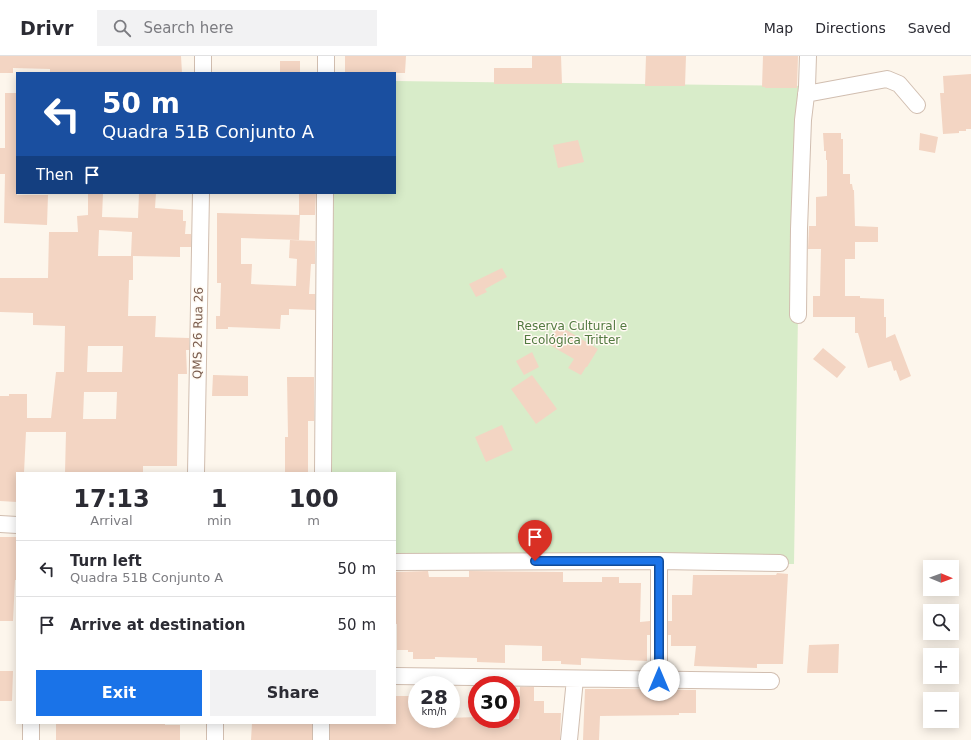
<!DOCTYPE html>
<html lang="en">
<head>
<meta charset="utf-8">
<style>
  body { margin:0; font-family:"DejaVu Sans",sans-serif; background:#f2f2f3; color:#2b2b33; height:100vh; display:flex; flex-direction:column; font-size:15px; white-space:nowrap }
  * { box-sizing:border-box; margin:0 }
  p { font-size:13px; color:#7c7c81 }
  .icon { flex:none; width:22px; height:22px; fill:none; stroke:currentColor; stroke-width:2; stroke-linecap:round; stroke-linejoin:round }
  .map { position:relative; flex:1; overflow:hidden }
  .side { position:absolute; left:16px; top:416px; width:380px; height:252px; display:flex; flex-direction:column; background:#fff; border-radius:0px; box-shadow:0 2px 10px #0003 }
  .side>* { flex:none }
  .hud { position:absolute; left:16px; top:16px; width:380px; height:122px; border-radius:0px; box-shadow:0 2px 10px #0003; background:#1a4fa0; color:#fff; overflow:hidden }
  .needle { width:26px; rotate:91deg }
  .tools { position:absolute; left:923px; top:504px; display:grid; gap:8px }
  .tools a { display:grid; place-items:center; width:36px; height:36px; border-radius:0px; background:#fff; box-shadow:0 2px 10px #0003; font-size:20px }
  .speed { position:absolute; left:408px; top:620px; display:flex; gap:8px; font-size:20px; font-weight:700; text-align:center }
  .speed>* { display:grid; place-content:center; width:52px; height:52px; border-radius:50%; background:#fff; box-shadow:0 2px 10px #0003; line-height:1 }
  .speed small { font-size:10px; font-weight:400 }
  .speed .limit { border:6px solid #d22; background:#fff; color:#111 }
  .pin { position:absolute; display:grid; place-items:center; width:34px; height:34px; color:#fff; margin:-41px -17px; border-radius:50% 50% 50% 0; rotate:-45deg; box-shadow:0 0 4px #0007 }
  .pin .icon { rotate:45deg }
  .me { position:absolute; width:44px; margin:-22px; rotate:0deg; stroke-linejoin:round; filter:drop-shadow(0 0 3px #0008) }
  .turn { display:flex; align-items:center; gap:14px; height:84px; padding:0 20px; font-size:18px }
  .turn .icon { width:52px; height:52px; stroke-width:2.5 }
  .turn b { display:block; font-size:28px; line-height:34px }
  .then { display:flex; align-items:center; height:38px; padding:0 20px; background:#0003; gap:8px; font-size:15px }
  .eta { display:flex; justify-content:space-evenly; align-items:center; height:68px; text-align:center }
  .eta b { font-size:24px; font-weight:600; line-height:28px }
  .primary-button { display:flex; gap:8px; margin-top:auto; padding:8px 20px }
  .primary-button a { flex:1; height:46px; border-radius:0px; background:#1a73e8; color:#fff; font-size:16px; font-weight:600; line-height:46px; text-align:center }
  .primary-button a+a { background:#f2f2f3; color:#2b2b33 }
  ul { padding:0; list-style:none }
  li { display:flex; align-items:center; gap:12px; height:56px; padding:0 20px; border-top:1px solid #e1e1e2 }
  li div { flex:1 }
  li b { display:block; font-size:15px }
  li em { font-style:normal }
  header { display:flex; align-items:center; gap:24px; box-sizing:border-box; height:56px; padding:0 20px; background:#fff; border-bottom:1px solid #e1e1e2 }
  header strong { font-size:19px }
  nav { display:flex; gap:22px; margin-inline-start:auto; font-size:14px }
  .search { width:280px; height:36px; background:#f2f2f3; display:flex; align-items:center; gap:10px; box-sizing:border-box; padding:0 14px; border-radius:0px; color:#7c7c81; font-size:15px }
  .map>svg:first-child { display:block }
</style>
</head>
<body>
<header>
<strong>Drivr</strong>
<div class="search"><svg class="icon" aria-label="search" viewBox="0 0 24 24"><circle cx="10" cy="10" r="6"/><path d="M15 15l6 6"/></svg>Search here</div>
<nav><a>Map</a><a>Directions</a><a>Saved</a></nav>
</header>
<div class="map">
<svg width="971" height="684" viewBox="0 0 971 684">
  <rect width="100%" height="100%" fill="#fdf6ec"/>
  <!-- green -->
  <path fill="#d8ecc9" d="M395 25 808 30 798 259 794 508 395 504V417H324L326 137H395Z"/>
  <!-- building -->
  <path fill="#f3d5c3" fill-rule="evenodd" d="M0 0H181L182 17H50V13L13 12V17H0Z
    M345 0H406L405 17H345Z
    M532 0H561L562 28H494V12H532Z
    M646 0H686L685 30H645Z
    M763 0H798L797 32H765V31H762Z
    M280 5H300V17H280Z
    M971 18V73H966V75H959V77L943 78 940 37H944L943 20Z
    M5 37H17V139H48L47 169 4 167 5 118H0V92H5Z
    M823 77H841V83H843V118H850V128H852L853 134H854L855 170 878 171V186H855V203H845V240H860V242L884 243V261H886V282L895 278 911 320 900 325 896 314 894 315 891 305 868 312 858 277H855V261H813V240H820L821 193H808L809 170H816V141L827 140V104H826V95H824V92Z
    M920 77 938 81 935 97 919 94Z
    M578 84 584 106 558 112 553 89Z
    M88 137H103L102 161 138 162 139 137H156L155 152 183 154V165H186L185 178H191V191H180V201L133 200V224H129L128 260H156L155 281 189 282V294H186L187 318H178L177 410H143V417H65L66 376H26L24 417H17V446L0 445V340H9V338H27V362H51L56 316H64L65 270 33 269V257L0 256V222H48L49 176H78L77 160 88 159ZM99 174 132 176 131 200H133H98ZM88 290H123L122 316H87ZM84 336H117L116 363H83Z
    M299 137H316L315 159H299Z
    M217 157 300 159 299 184 241 182V208H252L251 228 296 230 297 203 289 202 290 184 315 185V208H311L309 238H315V254L289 253V259H281L280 273 228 271V273H216V260H220L221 227H217Z
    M502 212 507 221 485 233 487 236 476 241 469 228Z
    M558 269 598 293 587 311H586L581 319 568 312 574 303 548 288Z
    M823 292 846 311 837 322 813 303Z
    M532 296 539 311 524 319 516 305Z
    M213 319 248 320V340H212Z
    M532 319 557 353 536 368 511 333Z
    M287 321H314V365H308V417H285V381H288Z
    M502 369 513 394 486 406 475 381Z
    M0 481H16L17 510 16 524H15L13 565H0Z
    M428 515 429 521H469V515L563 516V526H602V521H619V527H641L640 566 650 565V579H647V605L581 602V609L561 608V605H542V590L505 589V607L477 606V602L435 601V603H413V596H408V594H397V568H395V516Z
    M777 517 788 518 783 608H757V612L694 610 696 590H671V579H668V565H672V539H692L693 519H776Z
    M839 588 838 617H807L809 589Z
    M0 615H13L12 645H0Z
    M520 631H534V645H544V657H561L560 684H330V667H395V640H417V663L477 661V663H519Z
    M585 633H628L696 634V657H679V659L600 660 599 684H583Z
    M56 667H165V669H180V684H56Z
    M252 667H312V684H251Z"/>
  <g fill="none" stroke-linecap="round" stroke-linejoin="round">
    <defs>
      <path id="minor" d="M203 17V0
        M326 17V0
        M806 38 887 23 899 28 917 49
        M798 259 799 173 803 64 807 31 808 0
        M196 417 201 137
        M323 417 325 137
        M0 468 17 469
        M395 506 659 505 780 507
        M395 620 771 625
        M659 624V505
        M31 684V667
        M215 684V667
        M321 684V667
        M569 684 575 623"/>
    </defs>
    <!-- minor casing -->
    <use href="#minor" stroke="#d1beb0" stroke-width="18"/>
    <!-- minor -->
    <use href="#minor" stroke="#fff" stroke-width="16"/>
  </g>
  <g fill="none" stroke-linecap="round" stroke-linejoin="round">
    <defs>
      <path id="route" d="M535 505H659V624"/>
    </defs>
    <!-- route casing -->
    <use href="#route" stroke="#114b97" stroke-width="10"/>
    <!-- route -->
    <use href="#route" stroke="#1a73e8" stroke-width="7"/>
  </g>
  <g text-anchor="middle" stroke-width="3" stroke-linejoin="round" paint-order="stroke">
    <!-- park labels -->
    <g font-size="12" fill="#537a41" stroke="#fffaf3">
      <text x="572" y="274">Reserva Cultural e<tspan x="572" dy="14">Ecológica Tritter</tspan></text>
    </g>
    <!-- street labels -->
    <g font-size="12" fill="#7a5c4d" stroke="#fffaf3">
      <text transform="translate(198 277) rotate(-89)" y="4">QMS 26 Rua 26</text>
    </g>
  </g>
</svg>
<div class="tools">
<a><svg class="needle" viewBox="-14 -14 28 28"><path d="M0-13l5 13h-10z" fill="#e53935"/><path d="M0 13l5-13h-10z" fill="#7c7c81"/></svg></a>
<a><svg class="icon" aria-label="search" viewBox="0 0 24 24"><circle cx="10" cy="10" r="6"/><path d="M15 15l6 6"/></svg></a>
<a>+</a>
<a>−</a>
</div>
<div class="speed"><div>28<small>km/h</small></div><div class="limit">30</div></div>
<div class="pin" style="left:535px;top:505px;background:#d93025"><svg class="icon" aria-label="arrive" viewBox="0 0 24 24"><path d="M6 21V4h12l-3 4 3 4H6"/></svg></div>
<svg class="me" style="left:659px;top:624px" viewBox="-20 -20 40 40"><circle r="19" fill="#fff"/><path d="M0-13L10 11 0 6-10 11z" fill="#1a73e8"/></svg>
<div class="hud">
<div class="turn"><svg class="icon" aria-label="left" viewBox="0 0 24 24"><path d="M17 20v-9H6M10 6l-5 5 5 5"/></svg><div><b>50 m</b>Quadra 51B Conjunto A</div></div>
<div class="then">Then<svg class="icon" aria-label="arrive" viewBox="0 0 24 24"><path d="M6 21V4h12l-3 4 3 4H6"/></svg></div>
</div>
<section class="side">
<div class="eta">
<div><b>17:13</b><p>Arrival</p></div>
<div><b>1</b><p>min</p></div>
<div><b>100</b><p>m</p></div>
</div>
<ul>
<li><svg class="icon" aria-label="left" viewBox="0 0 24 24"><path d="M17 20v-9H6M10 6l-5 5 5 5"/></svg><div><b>Turn left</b><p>Quadra 51B Conjunto A</p></div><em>50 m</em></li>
<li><svg class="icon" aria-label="arrive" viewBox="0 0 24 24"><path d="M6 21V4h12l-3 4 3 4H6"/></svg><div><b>Arrive at destination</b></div><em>50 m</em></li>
</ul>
<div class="primary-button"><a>Exit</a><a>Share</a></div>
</section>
</div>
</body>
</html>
